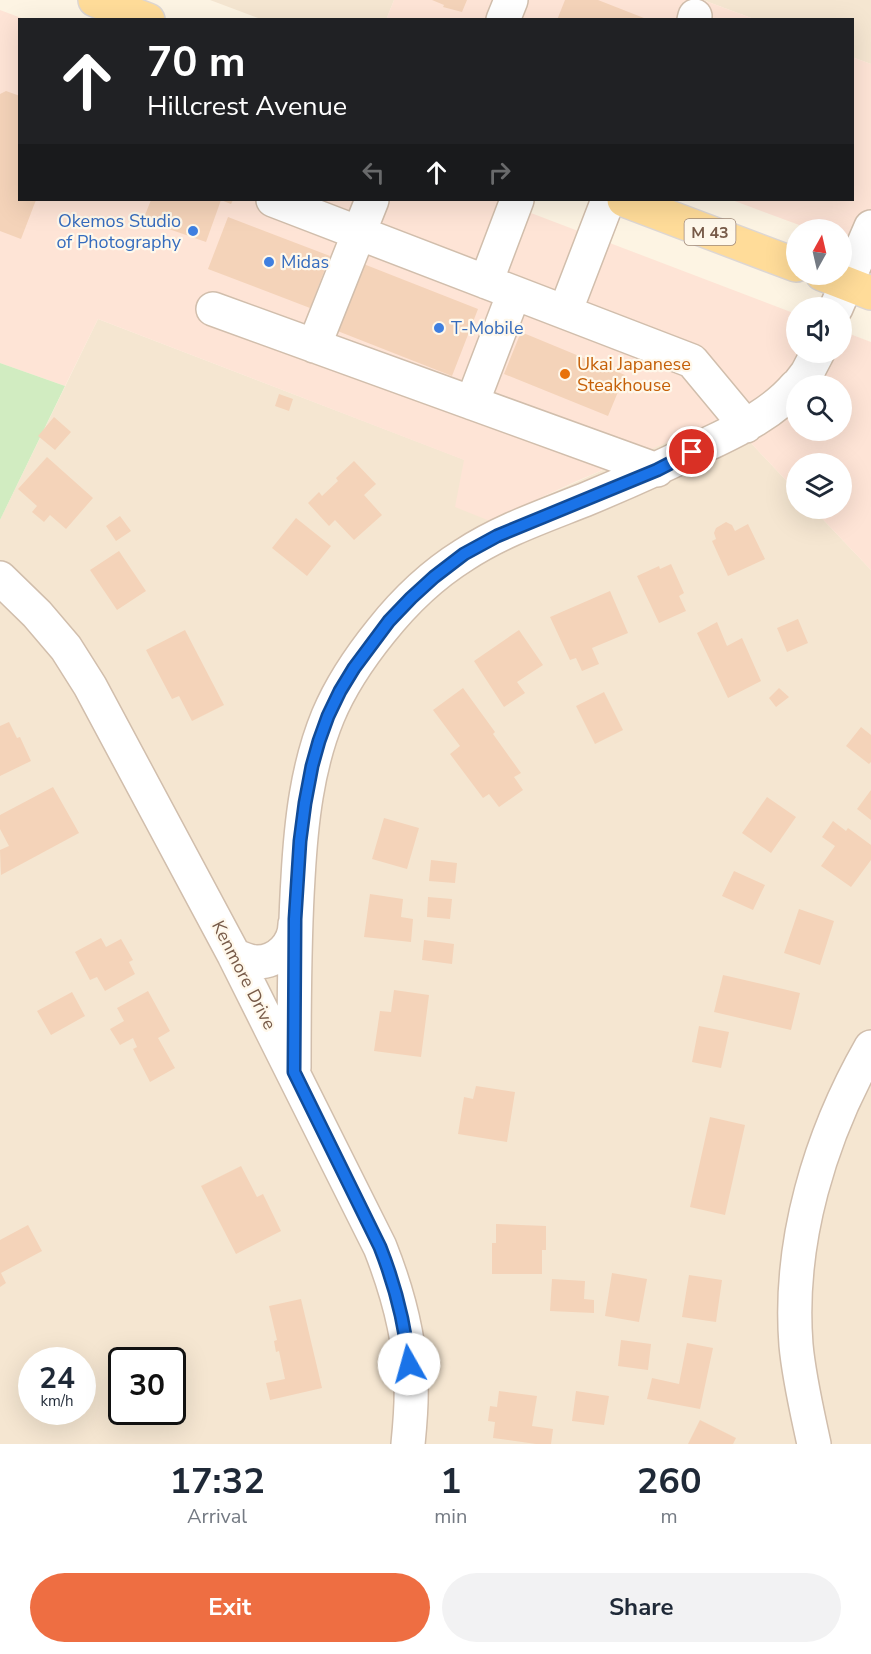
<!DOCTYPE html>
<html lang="en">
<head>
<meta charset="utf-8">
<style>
  body { margin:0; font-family:"Nunito Sans",sans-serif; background:#f2f2f3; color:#1f2937; height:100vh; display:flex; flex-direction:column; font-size:22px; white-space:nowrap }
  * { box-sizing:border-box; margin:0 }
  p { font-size:20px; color:#747a83 }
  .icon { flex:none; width:33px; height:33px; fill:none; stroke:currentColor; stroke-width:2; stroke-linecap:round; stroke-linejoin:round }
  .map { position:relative; height:1444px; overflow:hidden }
  .details { display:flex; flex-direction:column; background:#fff; flex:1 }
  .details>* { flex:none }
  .guide { position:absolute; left:18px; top:18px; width:836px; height:183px; border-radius:0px; box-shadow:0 6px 24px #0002; background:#202124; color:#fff; overflow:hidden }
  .needle { width:39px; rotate:8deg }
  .controls { position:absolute; left:786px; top:219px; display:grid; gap:12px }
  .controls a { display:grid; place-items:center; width:66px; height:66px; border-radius:50%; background:#fff; box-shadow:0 6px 24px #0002; font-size:30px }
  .speed { position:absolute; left:18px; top:1347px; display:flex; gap:12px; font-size:30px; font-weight:700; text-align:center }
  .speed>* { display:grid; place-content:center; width:78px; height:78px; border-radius:50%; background:#fff; box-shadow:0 6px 24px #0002; line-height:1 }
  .speed small { font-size:15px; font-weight:400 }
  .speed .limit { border:3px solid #111; border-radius:9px; background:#fff; color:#111 }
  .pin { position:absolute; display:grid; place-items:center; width:51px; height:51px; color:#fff; margin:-26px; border:3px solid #fff; border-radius:50%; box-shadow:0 2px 6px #0007 }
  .me { position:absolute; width:66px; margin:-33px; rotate:353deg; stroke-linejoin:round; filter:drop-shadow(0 0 4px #0008) }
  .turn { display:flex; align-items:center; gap:21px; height:126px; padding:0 30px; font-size:27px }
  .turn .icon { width:78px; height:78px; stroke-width:2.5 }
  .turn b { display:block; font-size:42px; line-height:51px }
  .lanes { display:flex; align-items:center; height:57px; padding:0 30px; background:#0003; justify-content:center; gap:30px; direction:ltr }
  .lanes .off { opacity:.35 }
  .eta { display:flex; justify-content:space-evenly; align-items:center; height:102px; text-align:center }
  .eta b { font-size:36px; font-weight:700; line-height:42px }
  .action { display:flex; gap:12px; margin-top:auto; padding:12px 30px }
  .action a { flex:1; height:69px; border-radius:36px; background:#ee6e42; color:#fff; font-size:24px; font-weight:700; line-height:69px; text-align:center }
  .action a+a { background:#f2f2f3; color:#1f2937 }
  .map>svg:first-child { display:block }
</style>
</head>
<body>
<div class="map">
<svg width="871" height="1444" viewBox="0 0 871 1444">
  <rect width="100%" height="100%" fill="#fdf4e3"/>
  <!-- residential -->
  <path fill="#f5e6d1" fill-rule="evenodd" d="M210 0H394L386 20 261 19Z
    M703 0H871V64L852 57V20L754 19Z
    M98 319 465 460 490 521 727 414 750 442 796 491V508L813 509 871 570V1444H0V520ZM32 1360H82V1412H32ZM122 1360H172V1412H122Z"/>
  <!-- commercial -->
  <path fill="#fee4d6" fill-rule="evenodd" d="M394 0H703L754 19 386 20Z
    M0 10 24 19 20 20V200H497L796 314V352H842V331L871 342V570L813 509 842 508V464H796V491L750 442 727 414 703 427 577 481 490 521 455 507 464 460 98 319 65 386 0 363ZM796 386H842V430H796Z
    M852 57 871 64V253L842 242V230L810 229 732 200H852Z"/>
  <!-- green -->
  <path fill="#d1ecc1" d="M0 363 65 386 0 520Z"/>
  <!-- building -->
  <path fill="#f4d3b9" d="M432 0H467L462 12 443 7 444 5Z
    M565 0H598L649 20H557Z
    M6 91 20 96V200H36L21 239 0 231V94Z
    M151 200H233L231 204 221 200 206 242 143 220Z
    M228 217 330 256 310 308 208 269Z
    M361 263 478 309 452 376 335 330Z
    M521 332 625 375 608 416 504 374Z
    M279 394 293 399 289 411 275 406Z
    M54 417 71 432 55 450 38 436Z
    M47 457 93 498 66 529 50 515 44 522 32 512 37 506 18 489Z
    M354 461 376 484 364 495 382 515 354 540 335 520 329 526 308 503 319 492 322 496 338 481 336 478Z
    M120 516 131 531 116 541 106 526Z
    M296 518 331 546 307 576 272 548Z
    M726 522 732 525 735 531 748 524 765 559 728 576 712 541 716 539 714 533 716 528Z
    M119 551 146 591 117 610 90 570Z
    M671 564 684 593 679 596 686 611 659 623 637 576 659 566 660 569Z
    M610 591 628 633 592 648 599 664 582 671 576 658 570 660 550 617Z
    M798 619 808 643 787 652 777 628Z
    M717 622 727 646 742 638 761 681 728 698 697 633Z
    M185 630 224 705 192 721 179 696 172 699 146 650Z
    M519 630 543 665 517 682 525 693 504 707 474 661Z
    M463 688 495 732 493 734 521 773 514 777 523 790 499 807 489 794 483 798 450 754 460 746 433 710Z
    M779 688 789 697 776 707 769 698Z
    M604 692 623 730 595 744 576 706Z
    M9 722 17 738 20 737 31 761 0 776V726Z
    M861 727 871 735V762L869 764 846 746Z
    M53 787 79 833 1 875 0 850 9 846 0 829V815Z
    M871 790V820L857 809Z
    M767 797 796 817 771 853 742 833Z
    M384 818 419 828 407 869 372 859Z
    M833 821 846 831 848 828 871 845V860L851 887 821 866 835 846 822 837Z
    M431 860 457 863 455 883 429 881Z
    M734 871 765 885 753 910 722 896Z
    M370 894 403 899 401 917 413 919 411 942 364 937Z
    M428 897 452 899 450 919 427 917Z
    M799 909 834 921 820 965 784 953Z
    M101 938 106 947 121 939 133 960 129 962 135 974 105 991 97 977 90 980 75 952Z
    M424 940 454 944 452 964 422 960Z
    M723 975 800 993 791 1030 714 1012Z
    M394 990 429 995 421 1057 374 1051 380 1011 391 1012Z
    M148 991 170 1031 158 1038 175 1068 150 1082 133 1049 137 1047 133 1038 120 1045 110 1029 124 1021 117 1008Z
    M72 992 85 1016 51 1035 37 1011Z
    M699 1026 729 1032 721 1068 692 1062Z
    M476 1086 515 1092 507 1142 458 1134 464 1097 473 1099Z
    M710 1117 745 1125 725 1215 690 1207Z
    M241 1166 257 1197 263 1194 281 1231 236 1254 201 1186Z
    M496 1224 546 1226V1250H542V1274H492V1243H496Z
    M28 1225 42 1251 1 1273 6 1283 0 1287V1240Z
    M612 1273 647 1279 639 1322 605 1316Z
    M689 1275 722 1280 716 1322 682 1317Z
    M552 1279 585 1281 584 1299 594 1300V1313L550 1311Z
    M301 1299 322 1388 270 1400 266 1383 285 1379 279 1351 276 1352 274 1341 277 1340 269 1306Z
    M621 1340 651 1344 648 1370 618 1366Z
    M687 1343 713 1348 700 1409 647 1399 652 1378 679 1384Z
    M499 1391 537 1396 532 1426 553 1429 551 1444H536L493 1438 495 1422 488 1421 490 1406 497 1407Z
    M576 1391 609 1396 604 1425 572 1421Z
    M700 1420 736 1438 733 1444H688Z"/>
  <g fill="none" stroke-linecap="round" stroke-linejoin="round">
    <defs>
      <path id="minor" d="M503 20 511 0
        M694 20 695 16
        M273 200 692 361 746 426
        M486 282 517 200
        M836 308 871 227
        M213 309 657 470
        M565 312 608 200
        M314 346 372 200
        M797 386 807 373 818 352
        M472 403 514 293
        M0 578 37 614 66 648 90 686 234 955 380 1247C397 1290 410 1336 411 1383 412 1404 410 1424 408 1444
        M234 955C241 958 249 962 257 962 278 962 295 944 295 924
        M294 1068C294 1004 294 941 298 878 301 823 307 767 328 716 341 685 360 657 381 631 404 602 432 575 464 555 502 530 547 515 589 498 630 481 670 463 710 443 741 428 773 413 796 386
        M814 1444C807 1411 799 1378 796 1345 788 1242 820 1136 871 1047"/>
      <path id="major" d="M95 0 148 20
        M624 200 796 265
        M822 274 871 293"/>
    </defs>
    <!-- minor casing -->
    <use href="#minor" stroke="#d1beac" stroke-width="36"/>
    <!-- major casing -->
    <use href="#major" stroke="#ded7d3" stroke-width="36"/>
    <!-- minor -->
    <use href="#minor" stroke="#fff" stroke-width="33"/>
    <!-- major -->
    <use href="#major" stroke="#ffdc99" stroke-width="33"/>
  </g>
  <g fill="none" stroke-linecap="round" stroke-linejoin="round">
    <defs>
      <path id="route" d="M409 1364C405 1324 395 1285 380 1247L294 1072 295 919 300 841 305 803 312 766 319 741 328 716 340 691 354 668 389 621 411 598 434 577 464 554 497 536 657 470 692 452"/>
    </defs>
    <!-- route casing -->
    <use href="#route" stroke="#114b97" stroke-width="15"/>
    <!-- route -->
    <use href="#route" stroke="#1a73e8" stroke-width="10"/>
  </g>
  <!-- markers -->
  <g fill="#3f7fe0" stroke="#fff8eb" stroke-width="2">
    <circle cx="193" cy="231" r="6"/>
    <circle cx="269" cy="262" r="6"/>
    <circle cx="439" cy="328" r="6"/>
  </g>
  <circle fill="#e8710a" stroke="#fff8eb" stroke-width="2" cx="565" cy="374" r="6"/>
  <g text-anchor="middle" stroke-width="4.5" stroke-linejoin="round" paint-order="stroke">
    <!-- shield labels -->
    <rect fill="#fff8eb" stroke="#a08979" stroke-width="1.5" x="684.5" y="219" width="51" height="26" rx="4.5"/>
    <g font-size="16" font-weight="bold" fill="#775a48">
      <text x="710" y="238">M 43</text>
    </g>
    <!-- shop labels -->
    <g font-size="18" fill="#366cbe" stroke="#fff8eb" text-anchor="start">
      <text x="181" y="227" text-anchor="end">Okemos Studio<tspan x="181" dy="21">of Photography</tspan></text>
      <text x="281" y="268">Midas</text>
      <text x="451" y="334">T-Mobile</text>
    </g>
    <!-- food labels -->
    <g font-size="18" fill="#c56008" stroke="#fff8eb" text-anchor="start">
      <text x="577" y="370">Ukai Japanese<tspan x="577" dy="21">Steakhouse</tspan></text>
    </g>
    <!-- street labels -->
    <g font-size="18" fill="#775a48" stroke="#fff8eb">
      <text transform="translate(244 975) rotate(63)" y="6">Kenmore Drive</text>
    </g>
  </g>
</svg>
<div class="controls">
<a><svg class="needle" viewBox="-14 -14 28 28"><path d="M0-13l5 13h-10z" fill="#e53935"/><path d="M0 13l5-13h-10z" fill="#747a83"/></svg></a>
<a><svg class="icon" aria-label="sound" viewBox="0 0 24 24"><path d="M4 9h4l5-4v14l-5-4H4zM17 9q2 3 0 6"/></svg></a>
<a><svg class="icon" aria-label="search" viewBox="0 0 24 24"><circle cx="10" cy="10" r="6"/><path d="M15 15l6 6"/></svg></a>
<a><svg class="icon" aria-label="layers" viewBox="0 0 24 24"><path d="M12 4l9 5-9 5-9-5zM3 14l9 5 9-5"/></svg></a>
</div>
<div class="speed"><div>24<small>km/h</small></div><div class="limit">30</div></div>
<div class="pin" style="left:692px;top:452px;background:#d93025"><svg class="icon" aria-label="arrive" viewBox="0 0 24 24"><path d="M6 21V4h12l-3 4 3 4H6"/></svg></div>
<svg class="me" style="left:409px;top:1364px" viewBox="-20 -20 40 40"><circle r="19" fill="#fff"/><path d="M0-13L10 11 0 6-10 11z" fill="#1a73e8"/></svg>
<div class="guide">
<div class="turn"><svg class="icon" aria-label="ahead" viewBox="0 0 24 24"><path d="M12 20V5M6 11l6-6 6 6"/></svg><div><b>70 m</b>Hillcrest Avenue</div></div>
<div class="lanes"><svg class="icon off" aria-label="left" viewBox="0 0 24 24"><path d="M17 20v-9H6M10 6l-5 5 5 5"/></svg><svg class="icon" aria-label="ahead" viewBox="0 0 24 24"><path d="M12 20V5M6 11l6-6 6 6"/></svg><svg class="icon off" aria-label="right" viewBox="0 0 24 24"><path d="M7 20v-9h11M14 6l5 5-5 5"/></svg></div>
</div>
</div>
<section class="details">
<div class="eta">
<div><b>17:32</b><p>Arrival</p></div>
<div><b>1</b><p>min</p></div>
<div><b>260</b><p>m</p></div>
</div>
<div class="action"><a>Exit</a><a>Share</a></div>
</section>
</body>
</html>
